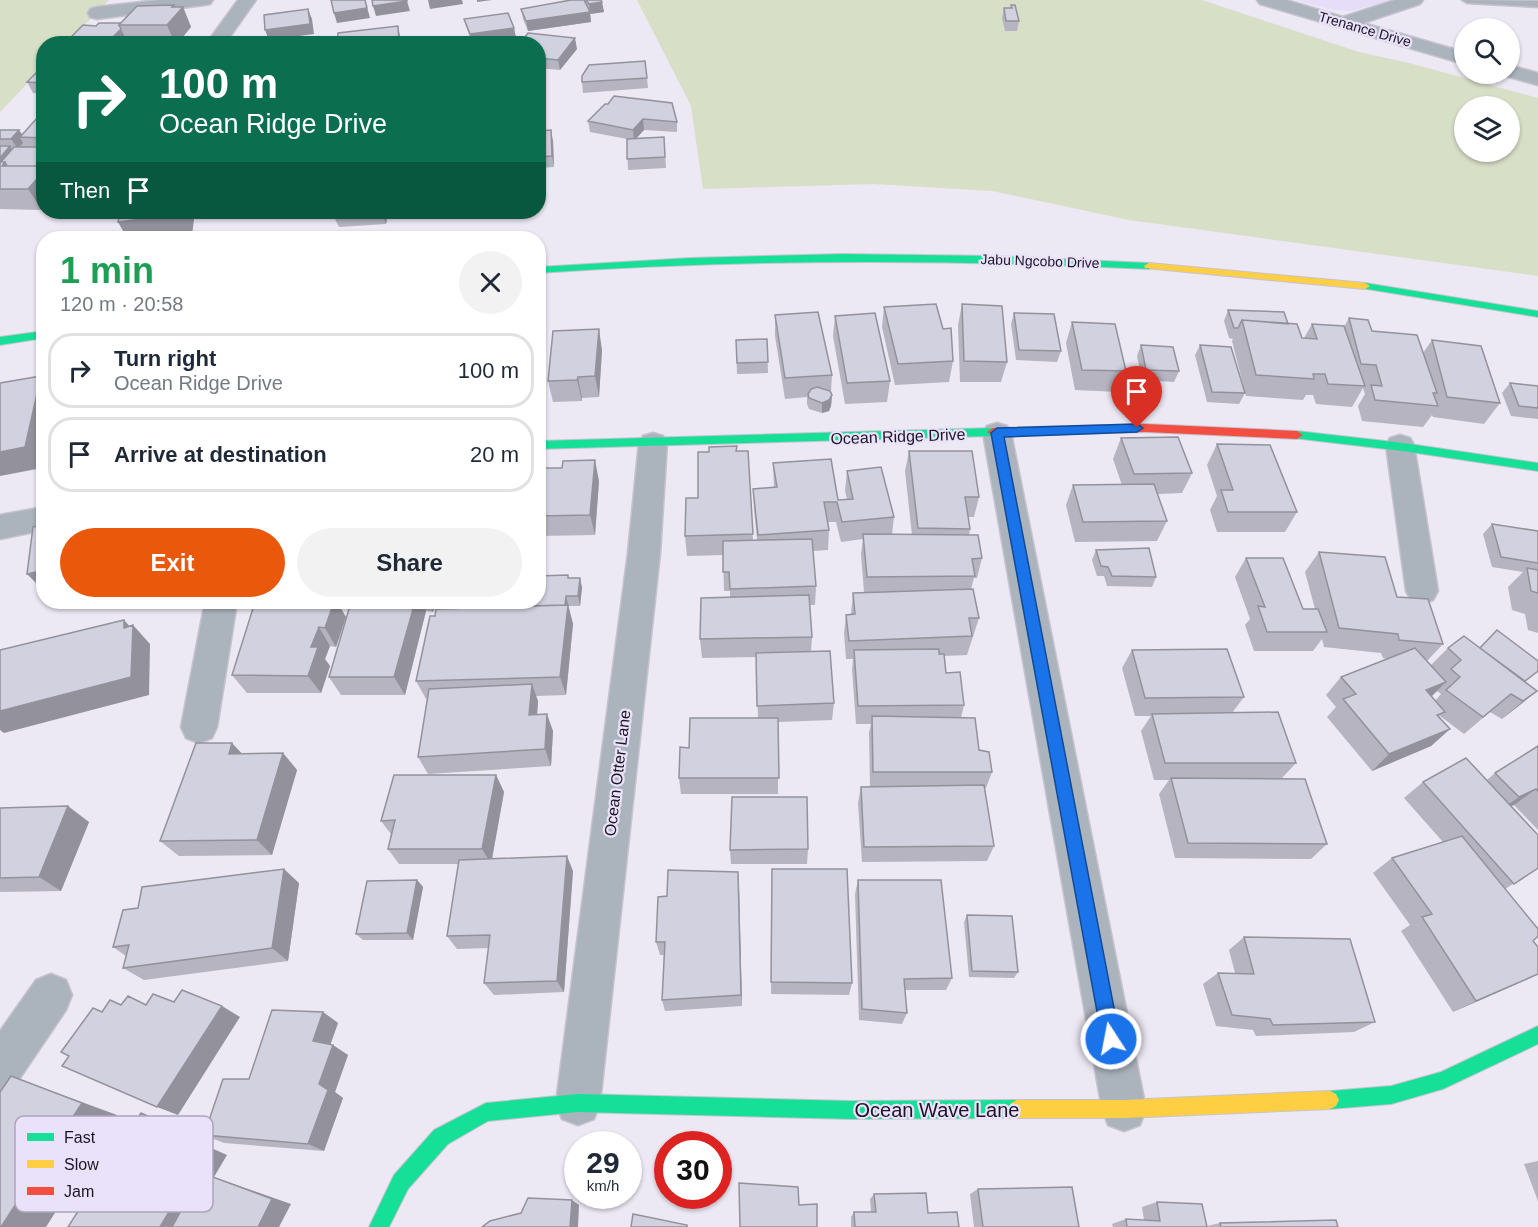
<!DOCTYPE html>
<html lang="en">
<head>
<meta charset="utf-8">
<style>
  body { margin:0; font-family:Helvetica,sans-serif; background:#f2f2f3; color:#1f2937; height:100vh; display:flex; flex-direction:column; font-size:22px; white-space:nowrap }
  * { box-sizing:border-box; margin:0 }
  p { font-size:20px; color:#747a83 }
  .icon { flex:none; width:33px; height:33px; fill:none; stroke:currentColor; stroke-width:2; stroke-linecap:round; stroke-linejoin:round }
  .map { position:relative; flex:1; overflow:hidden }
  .side { position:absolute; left:36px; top:231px; width:510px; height:378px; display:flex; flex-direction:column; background:#fff; border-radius:24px; box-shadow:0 2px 4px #0004 }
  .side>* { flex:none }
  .hud { position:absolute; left:36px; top:36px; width:510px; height:183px; border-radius:24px; box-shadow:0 2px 4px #0004; background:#0b6e4f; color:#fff; overflow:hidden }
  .controls { position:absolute; left:1454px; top:18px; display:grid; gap:12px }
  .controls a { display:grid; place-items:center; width:66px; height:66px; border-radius:50%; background:#fff; box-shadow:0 2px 4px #0004; font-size:30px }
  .speed { position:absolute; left:564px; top:1131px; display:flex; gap:12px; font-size:30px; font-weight:700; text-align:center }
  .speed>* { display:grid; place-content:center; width:78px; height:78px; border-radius:50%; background:#fff; box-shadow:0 2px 4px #0004; line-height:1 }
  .speed small { font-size:15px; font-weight:400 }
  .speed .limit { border:9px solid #d22; background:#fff; color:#111 }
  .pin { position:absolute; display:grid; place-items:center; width:51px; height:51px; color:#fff; margin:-62px -26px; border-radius:50% 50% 50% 0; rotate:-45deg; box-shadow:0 0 6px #0007 }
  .pin .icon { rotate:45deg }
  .me { position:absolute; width:66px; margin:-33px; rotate:349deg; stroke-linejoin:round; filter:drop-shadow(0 0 4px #0008) }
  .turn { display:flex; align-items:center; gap:21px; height:126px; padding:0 24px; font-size:27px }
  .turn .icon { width:78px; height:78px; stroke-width:2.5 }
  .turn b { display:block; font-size:42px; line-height:51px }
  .then { display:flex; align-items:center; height:57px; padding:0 24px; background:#0003; gap:12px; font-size:22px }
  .round { display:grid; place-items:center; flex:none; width:63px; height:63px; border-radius:32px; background:#f2f2f3 }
  .summary { display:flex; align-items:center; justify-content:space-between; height:102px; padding:0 24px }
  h1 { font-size:36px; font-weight:600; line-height:45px; color:#1e9e55 }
  .action { display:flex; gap:12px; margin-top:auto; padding:12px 24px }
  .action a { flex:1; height:69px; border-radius:36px; background:#ea580c; color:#fff; font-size:24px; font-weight:600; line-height:69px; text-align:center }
  .action a+a { background:#f2f2f3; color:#1f2937 }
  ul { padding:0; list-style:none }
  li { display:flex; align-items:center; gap:18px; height:75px; margin:0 12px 9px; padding:0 12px; border:3px solid #e0e1e3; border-radius:24px }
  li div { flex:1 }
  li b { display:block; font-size:22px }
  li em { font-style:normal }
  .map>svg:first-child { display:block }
</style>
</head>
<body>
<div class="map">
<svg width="1538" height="1227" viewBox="0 0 1538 1227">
  <rect width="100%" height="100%" fill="#ece8f4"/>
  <!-- built -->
  <path fill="#e6def8" d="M1296 0H1391L1351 11 1333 10Z"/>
  <!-- green -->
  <path fill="#d8dfc7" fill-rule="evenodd" d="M0 0H109L67 43 44 44 43 67 0 112Z
    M637 0H1202L1359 52 1409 63 1538 98V276L1129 220 992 191 873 184 703 189 691 106ZM1464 106H1509V152H1464Z"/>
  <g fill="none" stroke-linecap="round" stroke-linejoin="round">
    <defs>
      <path id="lane" d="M1462 0 1538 1V7L1467 3Z"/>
      <path id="street" d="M159 0H213L210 4 204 5 97 19 90 17 88 13 90 9 97 7Z
        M238 0H256L225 44H206Z
        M1257 0H1286L1343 17 1395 0H1423L1420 4 1363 23 1464 52V64L1260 4Z
        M1509 65 1538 73V85L1502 75 1501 74H1509Z
        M997 423 1007 426 1011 433 1146 1109 1140 1125 1124 1131 1108 1125 1102 1109 983 433 987 426Z
        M653 433 663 436 667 443 660 553 600 1103 594 1119 578 1125 562 1119 556 1103 628 553 639 443 643 436Z
        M1400 435 1410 438 1414 445 1438 591 1433 600 1422 604 1411 600 1406 591 1386 445 1390 438Z
        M44 507V530L0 539V515Z
        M205 602H237L217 727 212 738 199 743 186 738 181 727Z
        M51 974 66 980 72 995 66 1010 16 1084 0 1090V1031L36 980Z"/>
      <path id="fast" d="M843 254 996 256 1149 263 1154 266 1149 269C945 259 742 259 538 273V267L690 258Z
        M1365 283 1538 311V317L1361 288V284Z
        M44 331V338L0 345V337Z
        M993 428 999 432 993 436 538 449V441Z
        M1297 431 1403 443 1538 463V471L1403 451 1293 438 1291 435 1293 432Z
        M1538 1026V1044L1443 1089 1391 1104 1330 1109 1324 1106 1321 1100 1324 1094 1330 1091 1391 1086 1441 1072Z
        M578 1094 850 1101 1017 1100 1023 1103 1026 1109 1023 1115 1017 1118 850 1119 578 1112 488 1121 448 1144 408 1189 389 1227H369L394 1175 434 1130 486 1103Z"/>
      <path id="slow" d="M1149 263 1365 283 1370 286 1365 289 1145 268 1144 266Z
        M1330 1091 1336 1094 1339 1100 1336 1106 1330 1109 1124 1118H1017L1011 1115 1008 1109 1011 1103 1017 1100H1124Z"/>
      <path id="jam" d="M1146 424 1297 431 1303 435 1297 439 1146 432 993 436 987 432 993 428Z"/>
    </defs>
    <!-- lane casing -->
    <use href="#lane" stroke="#c7c3ce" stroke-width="3"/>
    <!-- street casing -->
    <use href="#street" stroke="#c7c3ce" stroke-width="3"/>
    <!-- fast casing -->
    <use href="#fast" stroke="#c7c3ce" stroke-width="2"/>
    <!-- slow casing -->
    <use href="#slow" stroke="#c7c3ce" stroke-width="2"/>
    <!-- jam casing -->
    <use href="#jam" stroke="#c7c3ce" stroke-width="2"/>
    <!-- lane -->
    <use href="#lane" fill="#abb3bd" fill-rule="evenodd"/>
    <!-- street -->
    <use href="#street" fill="#abb3bd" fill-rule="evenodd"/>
    <!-- fast -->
    <use href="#fast" fill="#16e098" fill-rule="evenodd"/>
    <!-- slow -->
    <use href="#slow" fill="#ffcf43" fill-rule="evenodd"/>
    <!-- jam -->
    <use href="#jam" fill="#f24e42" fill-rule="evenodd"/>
  </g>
  <!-- wall -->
  <path fill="#b5b4c0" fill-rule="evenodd" d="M571 0H601L604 12 590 14 591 22 528 31 523 19 521 9Z
    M174 5 176 7H183L191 27 177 44H74L71 37 96 26 120 23Z
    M1011 5 1019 21 1017 31H1005L1002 18 1004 8H1011Z
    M464 19 514 28 516 38 472 44Z
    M538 44 577 49 560 70 538 68Z
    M44 68V93H33L27 82Z
    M647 78 648 88 583 93 582 82Z
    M605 104 677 122V132L644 130 636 138 664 137 666 168 628 170 627 139 590 132 588 121Z
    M44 117V208L42 210 0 209V130L22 134Z
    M538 131 553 141 554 167 538 168Z
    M335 212H388L386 224 339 227 334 217Z
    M962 304 1007 362 1001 382H960L958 325Z
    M884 307 953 361 949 382 895 385 882 327Z
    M1228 310 1288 324 1302 338H1304L1312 324 1344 327 1349 318 1372 331 1423 353 1432 340 1500 403 1484 424 1433 417 1432 415 1423 427 1362 421 1358 406 1365 394 1363 388 1352 407 1316 404 1313 395H1306L1303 400 1246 396 1232 341 1233 339 1229 338 1224 321Z
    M1014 313 1061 351 1057 362 1016 360 1011 324Z
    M775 315 832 375 831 391 832 395 831 406 829 411 822 413 809 409 807 404V397L785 399 775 336Z
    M835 316 890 381 887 402 845 404 833 336Z
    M1072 322 1126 371 1119 392 1075 390 1066 343Z
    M767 339 768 373 737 374 736 340Z
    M1141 345 1179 371 1174 382 1142 380 1137 356Z
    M1200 345 1245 393 1239 404 1207 402 1195 355Z
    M602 350 599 397 582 398V401L553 402 548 381Z
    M1510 383 1538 386V419L1511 416 1502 393Z
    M1121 438 1192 473 1182 493 1157 494 1167 521 1157 541 1075 542 1066 505 1073 485H1122L1113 459Z
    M1217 444 1297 512 1285 532H1217L1210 510 1217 496 1207 465Z
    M737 446V451H748L753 540H757L754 509 753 489 774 487 773 463 838 500 847 499 845 491 847 471 894 517 892 534 912 535 905 471 909 451 979 497 974 517H968L970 529 969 535 982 558 977 578H974L971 589 979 618 967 655 944 656 946 673 964 705 961 718 979 750 992 772 986 788H985L994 846 987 861 862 862 858 803 861 787H870L869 733 871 724H856L852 669 853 659H846L844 633 846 615 851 614 853 593 864 592 861 554 863 539 841 542 836 522H828L829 530 828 550 813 551 816 586 815 605H810L812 637 811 651 834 703 832 720 778 722V794H681L679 778 689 748 758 718 756 657 702 658 700 639 730 597V591H724L723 555 687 556 685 536 698 498 709 452Z
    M538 472 599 481 595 535 539 536Z
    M1492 524 1538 531V633L1528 630 1525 614 1512 610 1508 587 1523 572 1492 567 1483 534Z
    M1096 550 1156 577 1152 587 1107 586 1104 576H1097L1092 560Z
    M1319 552 1397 597 1443 644 1427 661 1431 665 1448 648 1526 682 1537 691 1516 708 1502 719 1490 712 1464 734 1440 716 1439 717 1450 729 1431 746 1372 771 1327 717 1336 707 1326 695 1341 677 1388 659 1383 658 1381 653 1324 647 1322 639 1313 651H1254L1245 625 1250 619 1235 577 1246 558 1303 609H1315L1305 572ZM1437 691 1441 694 1435 701 1431 696Z
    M569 578H580L582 588 580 606H568L573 624 566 695 536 696 538 701 537 714 553 731 551 766 428 774 418 757 427 699H426L416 681 435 616 526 606Z
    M255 602H337L346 617 336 647 330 646 325 659 330 666 321 693H247L232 675Z
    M351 602H436L433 612 426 611 405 695H341L329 677Z
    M1132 650 1244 697 1232 713 1296 763 1282 778 1327 844 1311 859 1175 858 1159 794 1169 780H1154L1141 731 1151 716H1135L1122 668Z
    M1538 746V830L1514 805 1511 806 1538 868 1505 889 1533 941 1538 974 1453 1012 1401 931 1410 925 1373 873 1392 858 1443 842 1404 798 1423 782 1487 780 1495 773Z
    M242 753H283L297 770 272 855 179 856 160 841Z
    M496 775 504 792 492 859 573 871 564 992 494 995 484 983 489 948 457 949 447 936 458 864H399L388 849 391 834 381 821Z
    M0 808 89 822 61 891 0 892Z
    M808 849 807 864H731L730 850Z
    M772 869 852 983 849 995 771 994Z
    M738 872 742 1006 665 1011 662 1000 664 955H660L656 942 667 896Z
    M417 880 423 887 413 940H363L356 934Z
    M858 880 952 978 946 990H905L907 1013 902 1024 859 1020 855 894Z
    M299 883 288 961 144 980 123 968 126 956 113 947 138 908Z
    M967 915 1018 972 1014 978 969 977 964 922Z
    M1244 937 1375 1022 1354 1032 1256 1036 1253 1030 1216 1026 1203 984 1218 973H1235L1229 950Z
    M323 1012 338 1023 330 1045 348 1055 335 1092 343 1098 324 1151 224 1143 204 1135 249 1079Z
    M1538 1161V1201L1524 1164Z
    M978 1189 1079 1227H974L970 1194Z
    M874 1194 928 1213 959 1227H851V1217L854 1212H871L870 1199Z
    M1157 1202 1207 1226 1220 1223 1338 1227H1113L1112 1224 1126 1219 1144 1220 1142 1207Z"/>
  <!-- shaded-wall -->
  <path fill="#93929c" d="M365 0 370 18 337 23 334 13Z
    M428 0H462L463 4 430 9Z
    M477 0H492L477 2Z
    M407 1 410 11 376 16 373 6Z
    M602 2 604 12 590 14 589 4Z
    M174 5 178 13 183 7 191 27 177 44H175L167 25 172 7Z
    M308 9 312 19 314 34 269 40 265 30Z
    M590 12 591 22 528 31 526 21Z
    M398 26 400 36 401 44H385Z
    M514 28 516 38 472 44 470 34Z
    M121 29 126 39 121 44H114L112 38Z
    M575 38 577 49 560 70 558 60Z
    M643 119 644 130 634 141 633 130Z
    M19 130 24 137H20L23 143 18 149 11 139Z
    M551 130 553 141 554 167 552 156Z
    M10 146 17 157 8 167 0 168V158Z
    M44 171V208L42 210 28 189Z
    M182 212H195L192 235 163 238H127L118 222Z
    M383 212H388L386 224 382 213Z
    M538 321 543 340 539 386 538 383Z
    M599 329 602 350 599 397 595 376Z
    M41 376 44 379V460L42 468 0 476V452Z
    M578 377 582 398V401L577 380Z
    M832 395 831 406 829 411 822 413V403Z
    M595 460 599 481 595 535 590 515Z
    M44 570V591L27 574Z
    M580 578 582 588 580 606 578 596Z
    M566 596 573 624 566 695 560 677Z
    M323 602H337L346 617 336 647 325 628Z
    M415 602H422L426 611 405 695 394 677Z
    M428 602H436L433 612Z
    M124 620 133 630V625L150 644 149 695 4 733 0 730V711L124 628Z
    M319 627 330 646 325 659 330 666 321 693 308 676 311 647Z
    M1446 682 1428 700 1426 690Z
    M532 684 538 701 536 732 529 715Z
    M1537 691 1516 708 1502 719 1523 701Z
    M547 714 553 731 551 766 545 749Z
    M1450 729 1431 746 1372 771 1389 754Z
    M232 743 248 760 229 754Z
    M283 753 297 770 272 855 257 840Z
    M496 775 504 792 491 864 482 849Z
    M1536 789 1514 805 1497 812 1519 797Z
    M68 806 89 822 61 891 39 877Z
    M567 856 573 871 564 992 557 981Z
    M284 869 299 883 288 961 272 948Z
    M738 872 739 886 742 1006 741 995Z
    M417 880 423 887 413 940 407 933Z
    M1538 974 1528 979 1453 1012 1476 1001Z
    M222 1006 240 1017 178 1115 157 1107Z
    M323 1012 338 1023 328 1051 313 1041Z
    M333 1045 348 1055 335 1092 343 1098 324 1151 308 1144 319 1084Z
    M11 1076 117 1115 46 1227H1Z
    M141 1113 185 1130 182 1135 227 1155 214 1177 291 1204 279 1227H160L176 1145 154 1138Z
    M572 1200 579 1205 578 1227H570Z"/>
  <!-- building -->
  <path fill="#d2d1df" stroke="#93929c" stroke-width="1.5" d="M331 0H365L367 8 334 13Z
    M372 0H407V1L373 6Z
    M571 0H584L590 12 526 21 521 9Z
    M586 0H601L602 2 589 4Z
    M174 5 172 7H183L167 25H119L137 6Z
    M1011 5H1015L1019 21H1006L1004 8H1012Z
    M308 9 310 24 265 30 264 15Z
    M508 13 514 28 470 34 464 19Z
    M99 23H120L119 25 121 29 112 38 71 37 83 25 96 26Z
    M398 26 399 42 385 44H337L338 33Z
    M528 33 575 38 558 60 538 58V44H519Z
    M287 40 288 44H251Z
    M107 41 147 42 146 44H105Z
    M645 61 647 78 582 82V76L589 65Z
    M41 68H44V83L27 82Z
    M614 96 672 103 677 122 643 119 633 130 588 121 605 104H608Z
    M38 117H44V138L20 137Z
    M0 130H19L11 139H0Z
    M551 130 552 156 538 157V131Z
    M664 137 665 157 627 159V139Z
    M0 146H10L0 158Z
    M14 147H44V166H7L5 162H1Z
    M0 162H5L2 166H44V171L28 189H0Z
    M120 212H182L181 214 118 222Z
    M335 212H383L382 213 334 217Z
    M936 304 943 329 951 328 953 361 898 364 884 307Z
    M962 304 1002 306 1007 362 964 361Z
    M1228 310 1284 312 1288 324 1242 320 1238 328H1234Z
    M818 312 832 375 785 378 775 315Z
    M875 313 890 381 847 383 835 316Z
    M1014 313 1054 314 1061 351 1019 350Z
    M1349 318 1368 320 1372 331 1417 335 1437 393H1433L1438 406 1375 400 1371 385 1382 386 1376 365 1361 364Z
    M1242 320 1297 324 1302 338 1317 339 1312 324 1344 326 1365 386 1328 384 1325 374H1313L1314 379 1256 375Z
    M1072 322 1115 324 1126 371 1082 370Z
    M599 329 595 376 578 377 577 380 548 381 553 331Z
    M767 339 768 362 737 363 736 340Z
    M1432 340 1481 346 1500 403 1447 397Z
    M1141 345 1173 347 1179 371 1146 370Z
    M1200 345 1231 347 1245 393 1212 392Z
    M41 376 25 447 0 452V383Z
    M1510 383 1538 386V408L1519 406Z
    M817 387 830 391 832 395 829 400 822 403 809 398 808 394 811 389Z
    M1178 437 1192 473 1134 474 1121 438Z
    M1217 444 1270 445 1297 512H1228L1221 490H1233Z
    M737 446 736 451H748L753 534 685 536 686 498H698V452H709V447Z
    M909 451H972L979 497H965L970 529 918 528Z
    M831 459 838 500 853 499 847 471 881 467 894 517 842 522 837 502H824L829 530 758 535 753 489 777 487 773 463Z
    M595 460 590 515 538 516 539 468H562L563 461Z
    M1154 484 1167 521 1083 522 1073 485Z
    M1492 524 1538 531V563L1501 557Z
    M44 525V570L27 574 33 527Z
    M863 534 978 535 982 558 972 559 975 576 867 577Z
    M812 539 816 586 730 589 729 572H723V541Z
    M1149 548 1156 577 1112 576 1108 567 1101 566 1096 550Z
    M1319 552 1385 557 1397 597 1428 599 1443 644 1399 640 1398 634 1339 628Z
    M1246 558H1283L1303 609H1318L1327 632H1267L1258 606 1265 607Z
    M1527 568 1538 570V593L1531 591Z
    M568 575V578H580L578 596H566L565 605 526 606V602H538V576Z
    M973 589 979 618H969L972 636 849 641 846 615 855 614 853 593Z
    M809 595 812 637 700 639 701 598Z
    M255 602H334L325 628 319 627 311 647H318L308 676 232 675Z
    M351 602H415L394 677H329Z
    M568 605 560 677 416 681 430 616H435L436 609Z
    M124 620V628L133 625 131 677 0 711V650Z
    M1497 630 1538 661V671L1525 681 1480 648Z
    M1464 636 1537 691 1523 701 1511 694 1483 717 1446 690 1460 677 1451 669 1461 660 1448 648Z
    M1415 648 1446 682 1426 690 1445 712 1437 715 1450 729 1389 754 1343 699 1356 694 1341 677Z
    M939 649V654H944L946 673 960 672 964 705 858 706 854 650Z
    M1227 649 1244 697 1145 698 1132 650Z
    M830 651 834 703 757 706 756 653Z
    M532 684 529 715 547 714 545 749 418 757 429 689Z
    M1278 712 1296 763H1165L1152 714Z
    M872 716 975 718 979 750 989 752 992 772H873Z
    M690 718H778L779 778H679L680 747 689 748Z
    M196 743H232L229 754 283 753 257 840 160 841Z
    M1538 746V791L1536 789 1519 797 1495 773Z
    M1466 758 1538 835V868L1514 884 1423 782Z
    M394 775H496L482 849H388L395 820 381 821Z
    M1171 778 1305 779 1327 844 1188 843Z
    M984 785 994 846 864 847 861 787Z
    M732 797H807L808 849 730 850Z
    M68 806 39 877 0 878V808Z
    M1462 836 1538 929V936L1533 941 1538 947V974L1476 1001 1422 917 1432 914 1392 858Z
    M567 856 557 981 484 983 490 935 447 936 459 860Z
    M284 869 272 948 123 968 129 945 113 947 123 910 138 908 142 887Z
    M772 869H847L852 983 771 982Z
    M668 870 738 872 741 995 662 1000 665 942H656L658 897 667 896Z
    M417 880 407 933 356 934 367 881Z
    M858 880H941L952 978 904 979 907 1013 862 1009Z
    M967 915 1012 916 1018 972 972 971Z
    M1244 937 1350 939 1375 1022 1273 1025 1270 1019 1232 1015 1218 973 1254 974Z
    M182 990 222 1006 157 1107 62 1066 69 1056 61 1052 93 1008 102 1012 110 1000 121 1005 128 996 146 1005 153 994 174 1002Z
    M272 1010 323 1012 313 1041 333 1045 319 1084 328 1090 308 1144 204 1135 223 1079H249Z
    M11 1076 82 1103 1 1227H0V1092Z
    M141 1113 163 1123 154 1138 159 1140 166 1129 207 1148 160 1227H68L89 1194 72 1187 115 1121 132 1128Z
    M202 1173 272 1199 258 1227H172Z
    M739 1183 798 1187 799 1205 817 1204V1227H740Z
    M1072 1187 1079 1227H983L978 1189Z
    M926 1193 928 1213 957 1212 959 1227H855L854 1212H876L874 1194Z
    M528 1198 572 1200 570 1227H482L490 1221 521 1213Z
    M1157 1202 1202 1204 1207 1227H1127L1126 1219 1160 1221Z
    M633 1214 687 1225V1227H631Z
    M1336 1220 1338 1227H1221L1220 1223Z"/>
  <!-- route -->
  <path fill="#1a73e8" stroke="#114b97" stroke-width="1.5" d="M1137 424 1143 428 1137 432 1004 437 1120 1039 1117 1045 1111 1048 1105 1045 1102 1039 991 433 997 428Z"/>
  <g text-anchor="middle" stroke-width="4.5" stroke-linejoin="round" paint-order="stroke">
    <!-- far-street labels -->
    <g font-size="14" fill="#1c1624" stroke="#eae2fa">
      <text transform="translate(1365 29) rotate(16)" y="5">Trenance Drive</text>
      <text transform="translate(1040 261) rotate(2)" y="5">Jabu Ngcobo Drive</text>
    </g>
    <!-- street labels -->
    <g font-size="16" fill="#1c1624" stroke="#eae2fa">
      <text transform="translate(898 436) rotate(-2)" y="6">Ocean Ridge Drive</text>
      <text transform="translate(617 773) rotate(-83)" y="6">Ocean Otter Lane</text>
    </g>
    <!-- near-street labels -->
    <g font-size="20" fill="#1c1624" stroke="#eae2fa">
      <text x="937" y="1117">Ocean Wave Lane</text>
    </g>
  </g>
  <!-- legend -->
  <rect x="15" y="1116" width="198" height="96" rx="9" fill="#eae2fa" stroke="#aca5ba" stroke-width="1.5"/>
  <rect x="27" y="1133" width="27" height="8" fill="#16e098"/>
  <rect x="27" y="1160" width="27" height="8" fill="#ffcf43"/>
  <rect x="27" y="1187" width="27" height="8" fill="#f24e42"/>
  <g font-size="16" fill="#1c1624">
    <text x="64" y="1143">Fast</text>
    <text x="64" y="1170">Slow</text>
    <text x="64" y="1197">Jam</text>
  </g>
</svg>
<div class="controls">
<a><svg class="icon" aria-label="search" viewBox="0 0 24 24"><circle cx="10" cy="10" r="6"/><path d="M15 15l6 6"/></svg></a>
<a><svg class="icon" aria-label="layers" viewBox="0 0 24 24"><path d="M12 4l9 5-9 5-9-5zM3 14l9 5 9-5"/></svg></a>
</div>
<div class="speed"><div>29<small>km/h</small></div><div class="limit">30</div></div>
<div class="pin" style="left:1137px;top:428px;background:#d93025"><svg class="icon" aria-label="arrive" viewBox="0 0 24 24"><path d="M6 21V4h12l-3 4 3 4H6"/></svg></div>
<svg class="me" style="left:1111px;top:1039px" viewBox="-20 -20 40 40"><circle r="17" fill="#1a73e8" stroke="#fff" stroke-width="3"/><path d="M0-11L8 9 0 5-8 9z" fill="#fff"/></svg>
<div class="hud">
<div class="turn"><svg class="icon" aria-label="right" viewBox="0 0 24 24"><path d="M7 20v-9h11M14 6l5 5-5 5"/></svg><div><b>100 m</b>Ocean Ridge Drive</div></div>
<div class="then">Then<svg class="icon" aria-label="arrive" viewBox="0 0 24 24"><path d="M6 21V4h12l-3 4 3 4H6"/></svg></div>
</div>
<section class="side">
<div class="summary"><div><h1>1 min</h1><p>120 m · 20:58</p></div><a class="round"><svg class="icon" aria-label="close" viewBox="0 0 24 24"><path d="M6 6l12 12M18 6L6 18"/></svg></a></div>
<ul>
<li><svg class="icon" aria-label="right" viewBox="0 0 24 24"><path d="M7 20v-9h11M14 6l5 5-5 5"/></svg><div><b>Turn right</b><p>Ocean Ridge Drive</p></div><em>100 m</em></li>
<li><svg class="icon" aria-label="arrive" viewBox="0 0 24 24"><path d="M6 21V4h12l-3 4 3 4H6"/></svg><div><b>Arrive at destination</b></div><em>20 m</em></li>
</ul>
<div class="action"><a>Exit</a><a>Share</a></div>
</section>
</div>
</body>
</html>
